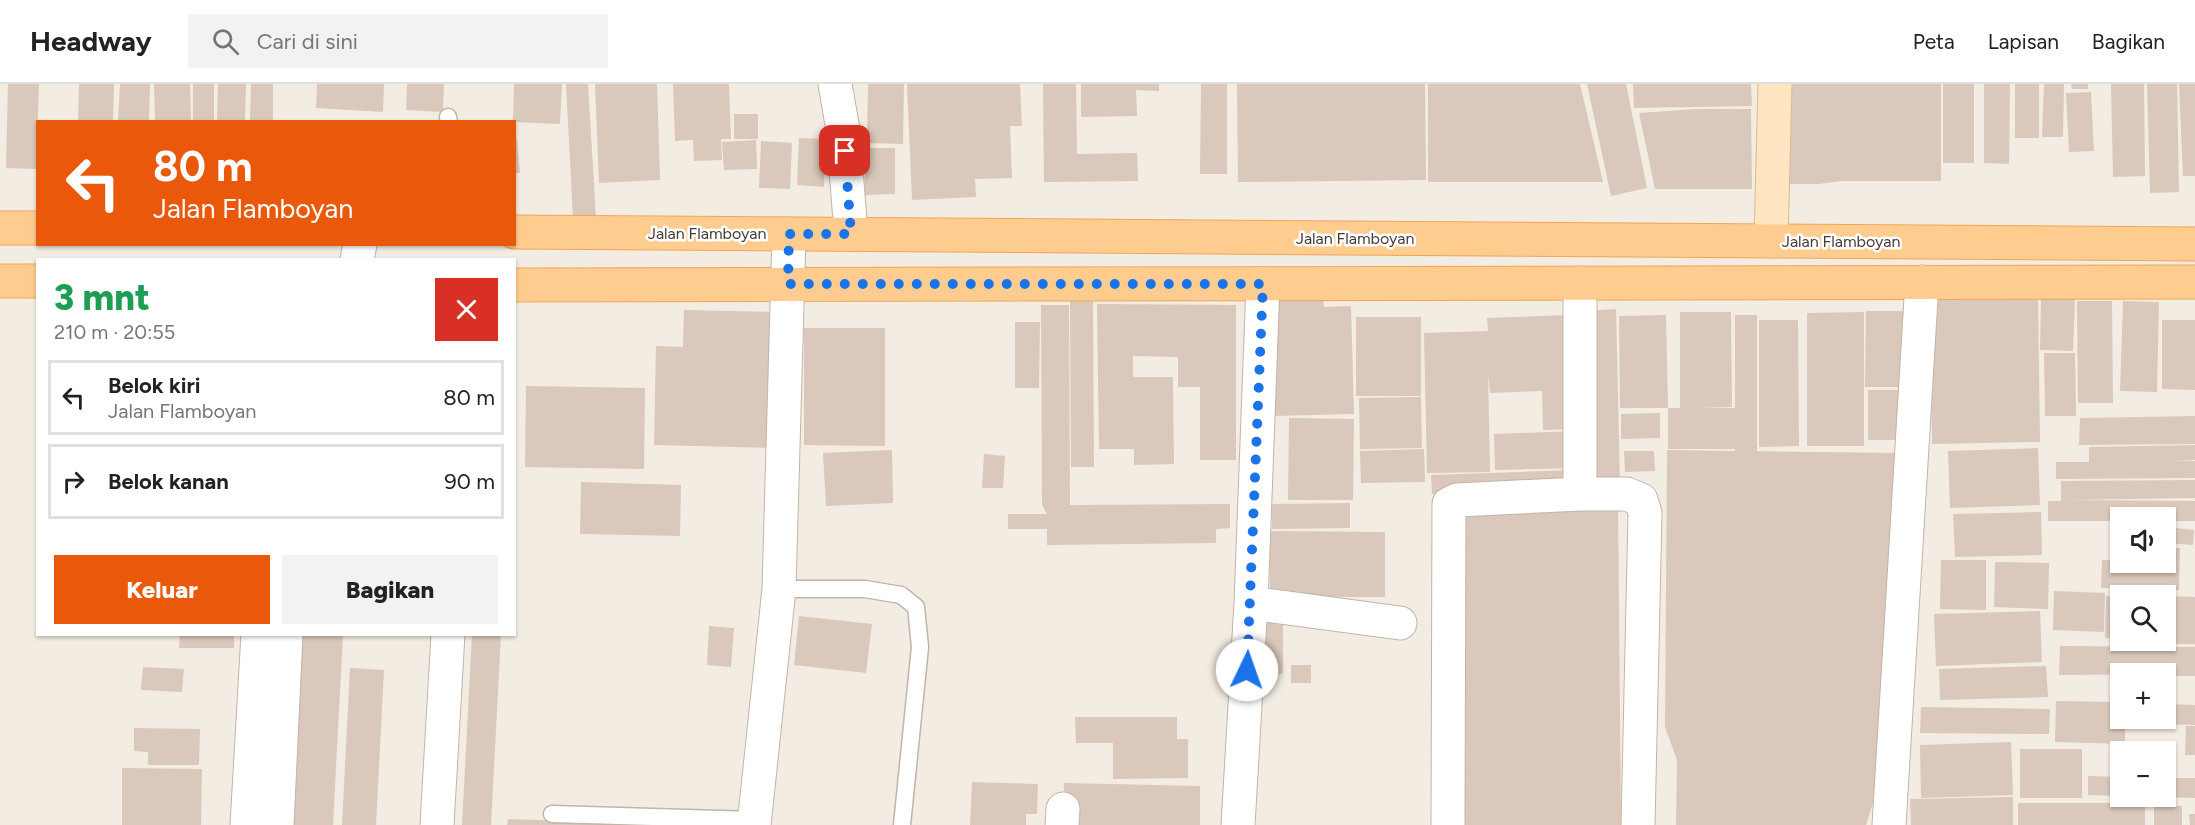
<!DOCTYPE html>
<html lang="id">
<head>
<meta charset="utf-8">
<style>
  body { margin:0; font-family:Figtree,sans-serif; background:#f2f2f2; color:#222; height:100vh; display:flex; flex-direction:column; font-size:22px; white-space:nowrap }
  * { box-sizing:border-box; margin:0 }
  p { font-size:20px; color:#767676 }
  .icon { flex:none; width:33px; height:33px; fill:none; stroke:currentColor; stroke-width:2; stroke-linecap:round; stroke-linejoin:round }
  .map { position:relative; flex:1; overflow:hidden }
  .sheet { position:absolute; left:36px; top:174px; width:480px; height:378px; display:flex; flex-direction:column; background:#fff; border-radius:0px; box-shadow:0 2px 4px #0004 }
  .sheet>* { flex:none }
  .guide { position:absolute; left:36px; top:36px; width:480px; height:126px; border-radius:0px; box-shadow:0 2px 4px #0004; background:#ea580c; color:#fff; overflow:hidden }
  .buttons { position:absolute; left:2110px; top:423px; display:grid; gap:12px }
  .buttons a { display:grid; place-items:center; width:66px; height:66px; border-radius:0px; background:#fff; box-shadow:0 2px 4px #0004; font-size:30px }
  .pin { position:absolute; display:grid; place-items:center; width:51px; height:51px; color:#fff; margin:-26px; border-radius:12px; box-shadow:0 3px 9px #0006 }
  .me { position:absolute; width:66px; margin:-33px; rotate:3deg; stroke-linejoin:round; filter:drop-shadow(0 0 4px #0008) }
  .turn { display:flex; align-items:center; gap:21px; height:126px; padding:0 18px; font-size:27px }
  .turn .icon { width:78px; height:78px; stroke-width:2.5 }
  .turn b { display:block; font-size:42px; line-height:51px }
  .round { display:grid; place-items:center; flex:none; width:63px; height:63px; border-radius:0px; background:#f2f2f2 }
  .summary { display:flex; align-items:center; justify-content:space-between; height:102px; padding:0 18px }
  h1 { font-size:36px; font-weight:800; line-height:45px; color:#1e9e55 }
  .button { display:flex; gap:12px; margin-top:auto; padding:12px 18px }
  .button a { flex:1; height:69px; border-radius:0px; background:#ea580c; color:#fff; font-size:24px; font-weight:800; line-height:69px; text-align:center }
  .button a+a { background:#f2f2f2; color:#222 }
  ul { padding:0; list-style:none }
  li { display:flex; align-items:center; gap:18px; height:75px; margin:0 12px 9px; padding:0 6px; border:3px solid #e0e0e0; border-radius:0px }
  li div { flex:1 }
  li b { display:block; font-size:22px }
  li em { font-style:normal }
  header { display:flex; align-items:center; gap:36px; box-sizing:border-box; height:84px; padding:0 30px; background:#fff; border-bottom:2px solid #e0e0e0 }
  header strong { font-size:28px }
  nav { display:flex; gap:33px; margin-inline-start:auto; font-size:21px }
  .search { width:420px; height:54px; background:#f2f2f2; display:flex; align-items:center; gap:15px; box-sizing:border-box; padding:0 21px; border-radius:0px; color:#767676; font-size:22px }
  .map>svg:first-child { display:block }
</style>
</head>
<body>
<header>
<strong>Headway</strong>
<div class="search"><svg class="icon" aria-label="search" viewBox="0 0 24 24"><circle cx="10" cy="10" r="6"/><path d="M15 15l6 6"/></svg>Cari di sini</div>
<nav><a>Peta</a><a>Lapisan</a><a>Bagikan</a></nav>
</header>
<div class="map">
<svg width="2195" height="741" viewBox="0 0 2195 741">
  <rect width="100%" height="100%" fill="#f3ece3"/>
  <!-- building -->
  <path fill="#d9c8bb" d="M8 0H39L36 85 6 84Z
    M79 0H114L113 38H78Z
    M120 0H150L149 38H118Z
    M154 0H190L191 38H155Z
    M193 0H214V38H193Z
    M218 0H246L245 38H217Z
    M251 0H273V38H250Z
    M317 0H384L383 28 316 24Z
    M407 0H444L443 28 406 26Z
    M514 0H562L560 40 513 38Z
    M566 0H588L596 134H573Z
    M595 0H657L660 96 599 99Z
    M673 0H729L731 55H721L722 76 694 77 693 56 675 57Z
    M868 0H904L903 60 867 59Z
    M907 0H1020L1022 42H1010L1012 94 975 95 976 113 912 116Z
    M1043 0H1076L1077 70 1137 69 1138 97 1044 98Z
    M1081 0H1159V7L1136 6 1137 32 1081 33Z
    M1201 0H1227V90H1200Z
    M1237 0H1425L1426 96 1238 98Z
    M1428 0H1580L1603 98H1428Z
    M1587 0H1626L1647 104 1611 112Z
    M1633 0H1751L1752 22 1634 24Z
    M1779 0H1941V97H1842L1818 100H1779Z
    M1943 0H1974V79H1943Z
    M1984 0H2010L2009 80 1984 79Z
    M2015 0H2039V54H2015Z
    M2044 0H2064L2063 53H2042Z
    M2071 0H2088V5H2072Z
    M2111 0H2144L2145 92 2113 93Z
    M2147 0H2177L2179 108 2150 109Z
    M2179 0H2195V92H2183Z
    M2091 8 2094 67 2069 68 2066 9Z
    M1696 25H1751L1752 105H1655L1639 29Z
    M734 30H758V55H734Z
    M799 54 826 55 824 103 797 101Z
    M514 56H517L520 89H514Z
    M756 56 757 85 724 86 722 58Z
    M761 57 792 59 790 105 759 104Z
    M865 64H895V110L865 111Z
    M1323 211 1324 223 1351 222 1354 330 1273 332 1270 212Z
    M2038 213 2040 358 1932 360 1930 214Z
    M2041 214 2075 215 2073 267 2040 266Z
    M1070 216H1093L1094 383H1071Z
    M2077 217H2112L2113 319H2078Z
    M2123 217 2159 218 2157 308 2120 307Z
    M1097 220 1236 221V376H1200V303H1178V273L1133 272V293H1173L1174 380 1134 381V365H1099Z
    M1041 221H1069L1070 421 1230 420V444L1216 445V459L1047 461V445H1008V430H1047L1042 421Z
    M1616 225 1620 402 1589 403 1584 227Z
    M684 226 776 228 772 364 654 361 656 262 683 263Z
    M1866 227H1903V303H1865Z
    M1680 228H1731L1732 323 1696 324H1735V231H1757V367H1750L1898 369 1886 678 1866 741H1676L1677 676 1665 643 1667 366 1735 367V365H1668V324H1680Z
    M1864 228V362H1807V229Z
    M1568 231 1572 345 1543 346 1542 307 1490 309 1488 291 1490 388 1427 389 1424 249 1488 247 1487 234Z
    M1666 231 1668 324H1620L1619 232Z
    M1356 233H1421V312H1356Z
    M1759 236H1798L1799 362 1759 363Z
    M2162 236H2195V306L2162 305Z
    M1015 238H1040L1039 304H1015Z
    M804 244H885V362L804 361Z
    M2044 269H2075L2076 332H2045Z
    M526 302 645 304 644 385 525 383Z
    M1868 306H1900L1901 356H1868Z
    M1421 313 1422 364 1360 365 1359 314Z
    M1660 329V354L1621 355V330Z
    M2195 332V360L2079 361 2080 334Z
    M1289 334 1354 335 1353 416H1288Z
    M1576 347 1578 384 1495 386 1494 350Z
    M2195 361V376L2172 377H2195V394L2056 395V378H2089V363Z
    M2038 364 2040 421 1950 424 1948 367Z
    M1424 365 1425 398 1361 399 1360 367Z
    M892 366 893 419 826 422 823 369Z
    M1624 367H1654L1655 387 1625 388Z
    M984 370 1005 372 1003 404H982Z
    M1573 386V406L1432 410 1431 391Z
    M2195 396V414L2066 416 2195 417V437H2166V434H2121V437H2048V417H2061V397Z
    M581 398 681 401 680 452 580 450Z
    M1350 419V444L1272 445V420Z
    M1618 419 1621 741H1453L1450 420Z
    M2041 428 2042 471 1955 473 1953 430Z
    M2166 443 2194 446 2193 461 2166 459Z
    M1270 447 1385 448V513H1270Z
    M2166 464H2180L2179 506 2101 504 2102 476H2121V478H2166Z
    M1941 476H1986V526L1940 525Z
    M1995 478 2049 479 2048 525 1994 523Z
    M2054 507 2105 509 2104 548 2053 546Z
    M2106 512H2121V554H2105Z
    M2166 512 2195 513V560H2169V518L2168 539H2166Z
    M1254 527H1283V590H1254Z
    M2040 527 2042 578 1936 582 1934 530Z
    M799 532 872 540 866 589 794 581Z
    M709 542 734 544 731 583 707 581Z
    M180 550H234V564H179Z
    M301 550H343L333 741H291Z
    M472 550H501L491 741H462Z
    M2060 562 2195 563V592H2166V590L2059 591Z
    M1291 581H1311V599H1291Z
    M2046 582 2048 613 1940 616 1939 585Z
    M143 583 184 585 182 608 141 606Z
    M350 584 384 586 376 741H342Z
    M2056 617 2121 618V634H2125V660L2055 658Z
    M2166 620 2195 621V641L2159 640V634H2166Z
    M1921 623 2050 625 2049 650 1920 649Z
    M1075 633H1177V655H1188V694L1113 695V659H1076Z
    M2186 642H2195V671H2185Z
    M134 644 200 645 199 681H148V668L134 667Z
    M2011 658 2013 711 1921 714 1920 661Z
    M2020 665H2082V714H2020Z
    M122 684 202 685 201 741H122Z
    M2088 692 2121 693V712L2088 711Z
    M2166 694H2195V714L2166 713Z
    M972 698 1038 700 1037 730H1026V741H970Z
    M1064 699 1200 702V741H1063Z
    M2013 713V741H1911L1910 715Z
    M2018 719H2145V741H2018Z
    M2154 722H2182V741H2154Z
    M2189 730H2195V741H2190Z
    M508 735 629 739V741H507Z"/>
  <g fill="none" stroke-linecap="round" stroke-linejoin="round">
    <defs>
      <path id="lane" d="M448 33 449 38
        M779 505H865L901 511 916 523 920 563 902 741
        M552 730 754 736"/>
      <path id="street" d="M835 0 843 46 851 150
        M357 176 360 160
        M1580 410V199
        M1251 519 1400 539
        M247 741 258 550
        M277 741 286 550
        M437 741 448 550
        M754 741 779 505 789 150
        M1062 741 1063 725
        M1238 741 1251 519 1263 200
        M1448 741 1449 420 1457 416 1580 410H1627L1641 416 1645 429 1638 741
        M1889 741 1922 198"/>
      <path id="secondary" d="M1771 157 1775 0"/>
      <path id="primary" d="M0 144H38
        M514 148 2195 160
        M0 197H38
        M514 201 2195 198"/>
    </defs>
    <!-- lane casing -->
    <use href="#lane" stroke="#c2b4a8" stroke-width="19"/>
    <!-- street casing -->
    <use href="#street" stroke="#c2b4a8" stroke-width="35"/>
    <!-- secondary casing -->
    <use href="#secondary" stroke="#dbba90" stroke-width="35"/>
    <!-- primary casing -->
    <use href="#primary" stroke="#eea657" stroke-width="35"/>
    <!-- lane -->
    <use href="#lane" stroke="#fff" stroke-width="16"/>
    <!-- street -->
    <use href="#street" stroke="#fff" stroke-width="33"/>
    <!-- secondary -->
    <use href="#secondary" stroke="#ffe5c1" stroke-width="33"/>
    <!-- primary -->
    <use href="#primary" stroke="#ffcc90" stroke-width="33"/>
  </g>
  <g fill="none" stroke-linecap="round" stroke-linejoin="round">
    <!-- route -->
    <path stroke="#1a73e8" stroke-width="10" stroke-dasharray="0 18" d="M845 67 851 150H789L788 200H1263L1247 586"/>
  </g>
  <g text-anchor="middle" stroke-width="5" stroke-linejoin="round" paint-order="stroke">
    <!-- street labels -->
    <g font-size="16" fill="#463b33" stroke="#fff">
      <text x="707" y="155">Jalan Flamboyan</text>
      <text x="1355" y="160">Jalan Flamboyan</text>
      <text x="1841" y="163">Jalan Flamboyan</text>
    </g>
  </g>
</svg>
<div class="buttons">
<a><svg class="icon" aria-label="sound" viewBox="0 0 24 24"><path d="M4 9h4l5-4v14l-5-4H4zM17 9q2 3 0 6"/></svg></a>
<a><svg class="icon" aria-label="search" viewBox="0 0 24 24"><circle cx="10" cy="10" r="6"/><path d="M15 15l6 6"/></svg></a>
<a>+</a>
<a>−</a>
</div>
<div class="pin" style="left:845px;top:67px;background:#d93025"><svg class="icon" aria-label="arrive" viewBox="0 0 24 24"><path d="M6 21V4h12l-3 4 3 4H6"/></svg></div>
<svg class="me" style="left:1247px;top:586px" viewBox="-20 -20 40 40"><circle r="19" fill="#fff"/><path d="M0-13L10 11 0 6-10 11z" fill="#1a73e8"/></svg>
<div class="guide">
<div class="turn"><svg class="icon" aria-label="left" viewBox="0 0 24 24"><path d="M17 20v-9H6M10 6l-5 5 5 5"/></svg><div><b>80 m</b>Jalan Flamboyan</div></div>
</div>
<section class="sheet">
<div class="summary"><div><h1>3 mnt</h1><p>210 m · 20:55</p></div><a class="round" style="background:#d93025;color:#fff"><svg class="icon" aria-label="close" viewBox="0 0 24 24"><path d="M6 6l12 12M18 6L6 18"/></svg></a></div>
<ul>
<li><svg class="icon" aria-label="left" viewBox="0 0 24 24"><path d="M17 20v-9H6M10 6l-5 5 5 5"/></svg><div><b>Belok kiri</b><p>Jalan Flamboyan</p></div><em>80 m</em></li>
<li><svg class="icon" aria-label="right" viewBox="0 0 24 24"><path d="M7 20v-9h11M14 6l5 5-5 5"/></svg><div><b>Belok kanan</b></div><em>90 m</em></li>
</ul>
<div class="button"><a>Keluar</a><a>Bagikan</a></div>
</section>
</div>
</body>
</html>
